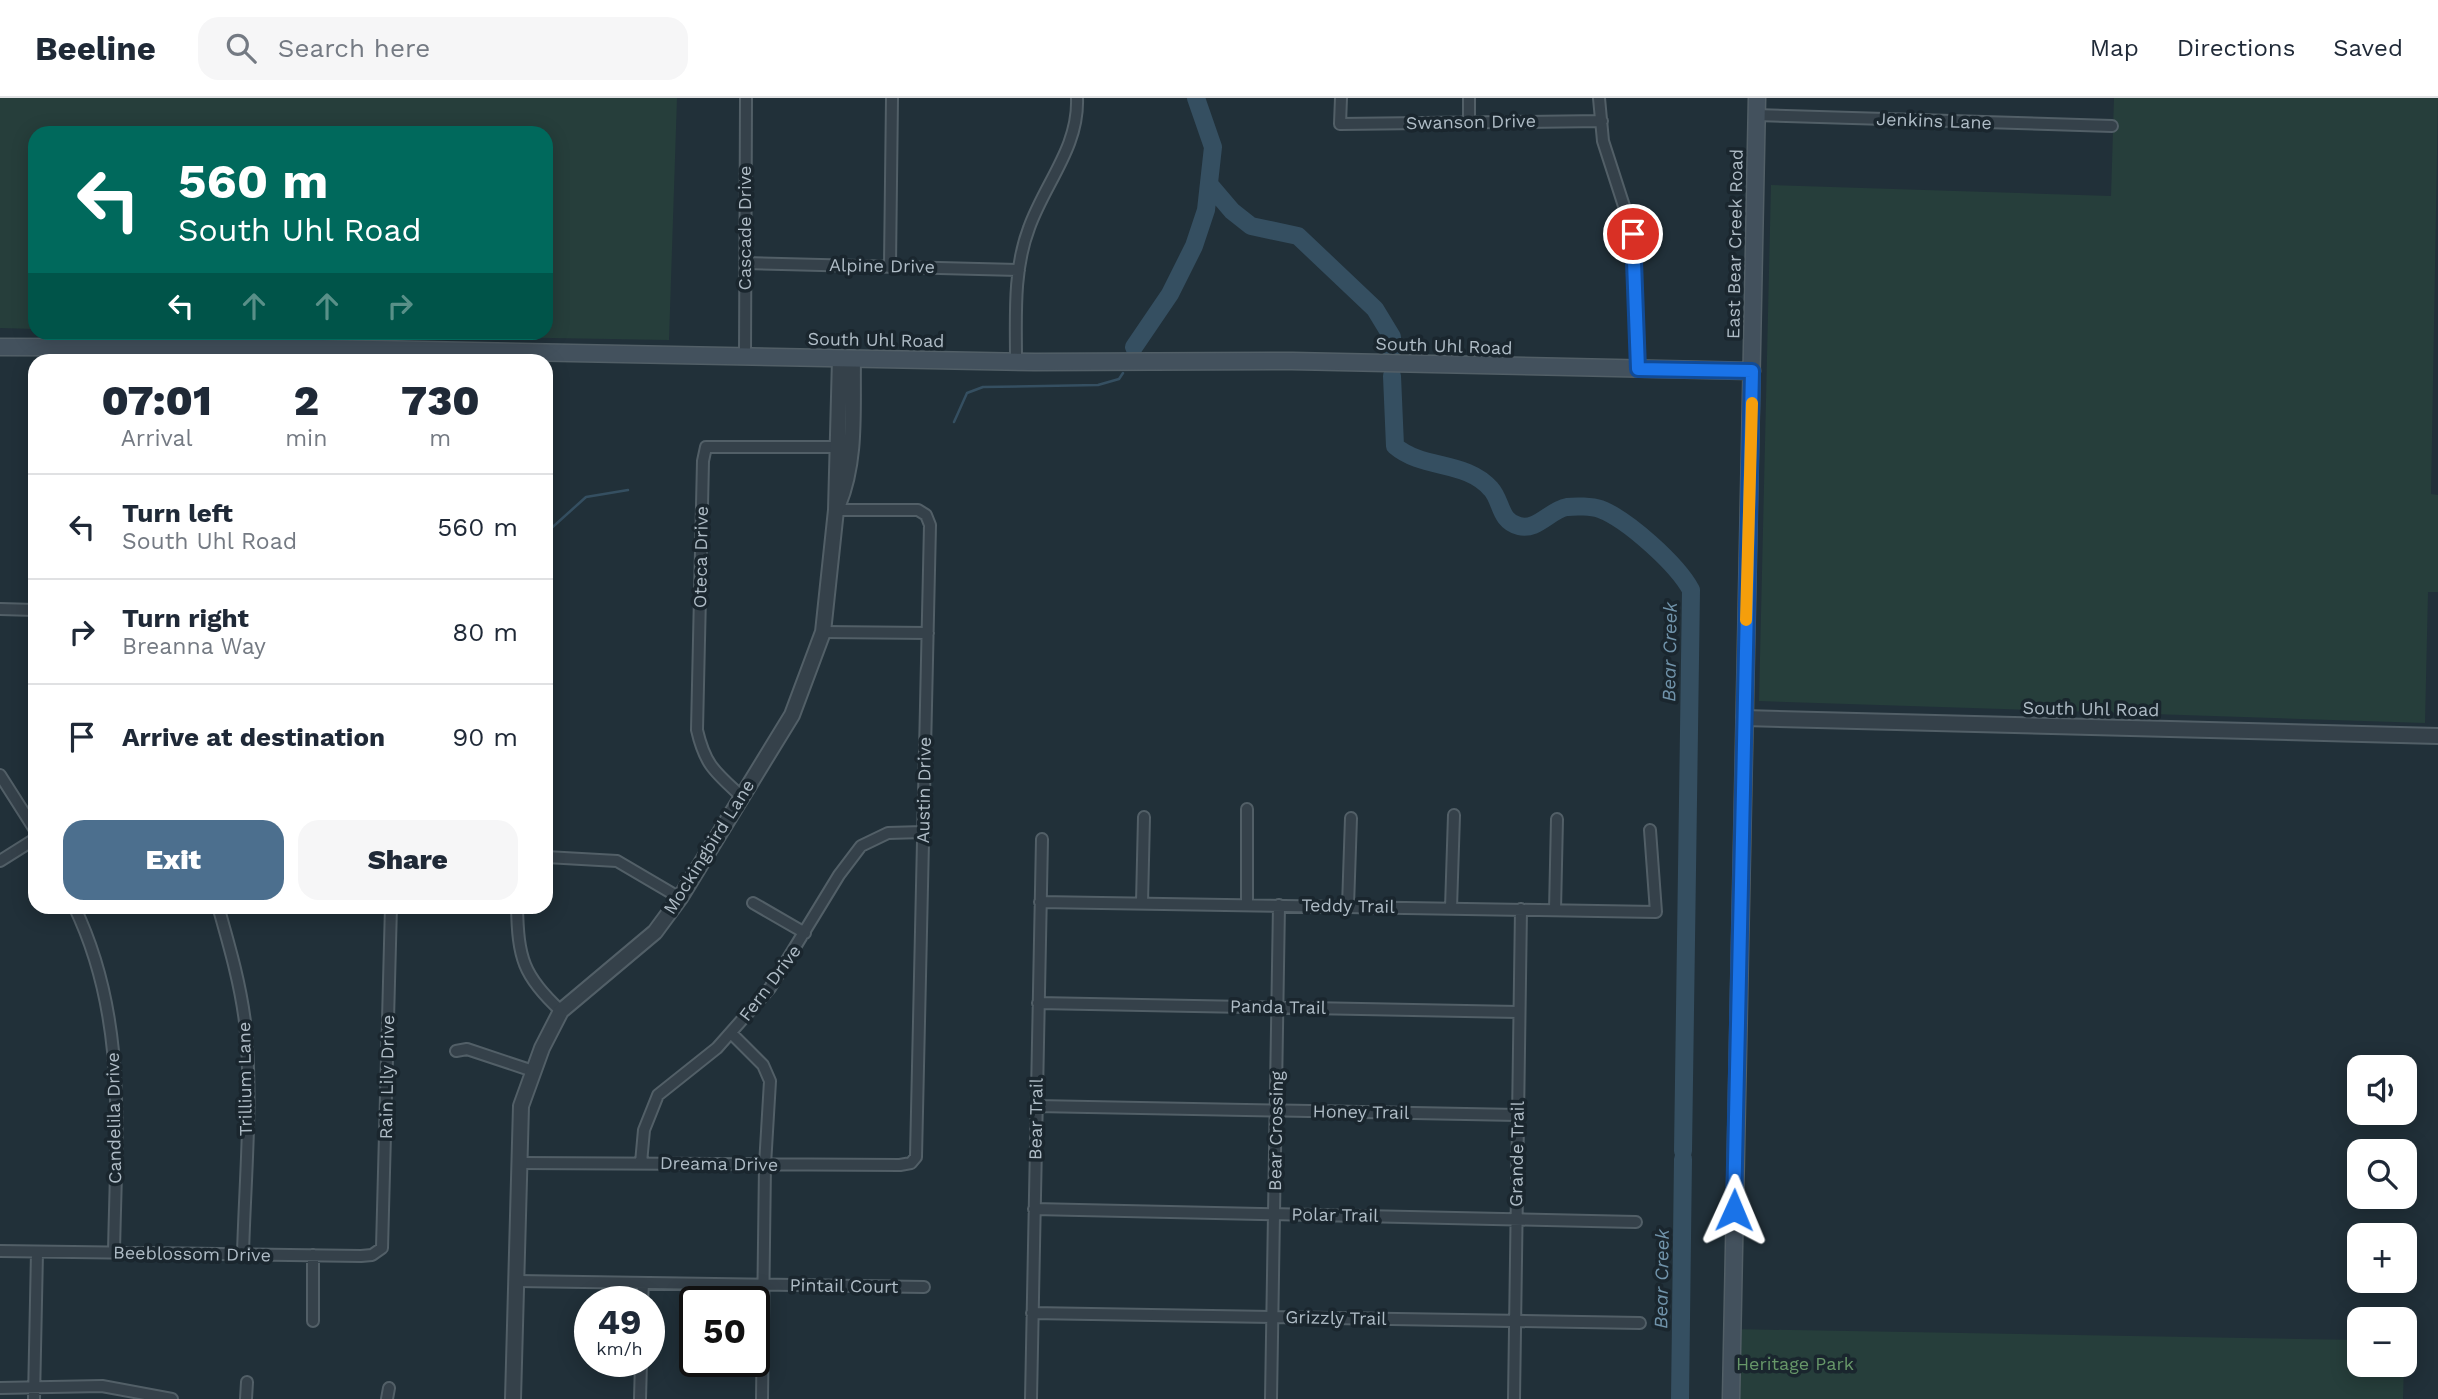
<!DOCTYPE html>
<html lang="en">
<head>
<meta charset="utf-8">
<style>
  body { margin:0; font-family:"Work Sans",sans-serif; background:#f6f6f7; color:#1f2937; height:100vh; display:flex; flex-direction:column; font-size:26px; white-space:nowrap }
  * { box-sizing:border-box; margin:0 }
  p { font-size:23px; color:#747a83 }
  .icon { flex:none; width:38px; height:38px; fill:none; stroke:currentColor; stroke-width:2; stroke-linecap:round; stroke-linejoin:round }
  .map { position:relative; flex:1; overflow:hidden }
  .details { position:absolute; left:28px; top:256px; width:525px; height:560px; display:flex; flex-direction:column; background:#fff; border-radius:21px; box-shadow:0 4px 18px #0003 }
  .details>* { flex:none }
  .guide { position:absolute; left:28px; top:28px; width:525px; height:214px; border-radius:21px; box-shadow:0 4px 18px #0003; background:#00695c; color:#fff; overflow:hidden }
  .fabs { position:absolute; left:2347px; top:957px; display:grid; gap:14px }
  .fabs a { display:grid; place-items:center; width:70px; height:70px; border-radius:14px; background:#fff; box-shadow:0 4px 18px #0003; font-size:35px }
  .speed { position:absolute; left:574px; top:1188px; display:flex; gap:14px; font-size:35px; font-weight:700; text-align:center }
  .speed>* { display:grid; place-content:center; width:91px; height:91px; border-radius:50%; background:#fff; box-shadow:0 4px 18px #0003; line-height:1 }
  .speed small { font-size:18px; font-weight:400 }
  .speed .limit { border:4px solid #111; border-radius:10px; background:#fff; color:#111 }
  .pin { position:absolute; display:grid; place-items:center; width:60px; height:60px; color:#fff; margin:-30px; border:4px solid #fff; border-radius:50%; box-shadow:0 2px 7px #0007 }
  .me { position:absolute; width:77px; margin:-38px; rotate:1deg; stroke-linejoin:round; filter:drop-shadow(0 0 5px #0008) }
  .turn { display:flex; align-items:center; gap:24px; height:147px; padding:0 35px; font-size:32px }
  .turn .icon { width:91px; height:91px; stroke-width:2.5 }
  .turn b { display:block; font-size:49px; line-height:60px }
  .lanes { display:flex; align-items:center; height:66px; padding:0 35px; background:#0003; justify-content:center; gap:35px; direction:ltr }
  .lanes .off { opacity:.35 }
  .eta { display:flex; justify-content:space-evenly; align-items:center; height:119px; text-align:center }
  .eta b { font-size:42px; font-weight:800; line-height:49px }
  .cta { display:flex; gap:14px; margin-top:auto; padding:14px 35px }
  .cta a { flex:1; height:80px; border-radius:21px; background:#4c6f8e; color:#fff; font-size:28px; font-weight:800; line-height:80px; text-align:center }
  .cta a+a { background:#f6f6f7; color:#1f2937 }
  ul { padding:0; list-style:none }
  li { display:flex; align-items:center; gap:21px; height:105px; padding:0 35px; border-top:2px solid #e0e1e3 }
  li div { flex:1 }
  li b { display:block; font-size:26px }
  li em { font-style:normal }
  header { display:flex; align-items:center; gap:42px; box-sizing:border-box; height:98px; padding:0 35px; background:#fff; border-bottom:2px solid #e0e1e3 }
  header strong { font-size:33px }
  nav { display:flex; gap:38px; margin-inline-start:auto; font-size:24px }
  .search { width:490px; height:63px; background:#f6f6f7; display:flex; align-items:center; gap:18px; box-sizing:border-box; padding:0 24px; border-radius:21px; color:#747a83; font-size:26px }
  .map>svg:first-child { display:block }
</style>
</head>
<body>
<header>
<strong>Beeline</strong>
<div class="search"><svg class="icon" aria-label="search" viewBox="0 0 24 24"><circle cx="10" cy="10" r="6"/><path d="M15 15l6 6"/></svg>Search here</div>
<nav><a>Map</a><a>Directions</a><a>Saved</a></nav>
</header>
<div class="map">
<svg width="2438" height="1301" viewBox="0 0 2438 1301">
  <rect width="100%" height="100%" fill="#213039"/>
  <!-- green -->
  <path fill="#263e3b" d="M0 0H677L669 242 240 235 546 234V35H35V231L0 230Z
    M2114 0H2438L2431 396 2438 397V494H2428L2425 625 1759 603 1771 87 2111 98Z
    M1729 1231 2359 1242V1267H2404L2403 1301H1728Z"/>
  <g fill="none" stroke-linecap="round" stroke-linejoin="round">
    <!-- stream -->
    <path stroke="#354f61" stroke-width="2.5" d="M954 324 967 295 983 289 1098 287 1119 281 1123 275
      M546 435 586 399 628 392"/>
    <!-- river -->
    <path stroke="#354f61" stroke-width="18" d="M1209 86 1232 113 1251 128 1298 138 1375 211 1392 239V259
      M1134 249 1170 196 1194 148 1206 112 1213 49 1196 0
      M1392 278 1395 348C1423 372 1466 362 1491 391 1502 403 1499 423 1519 428 1537 433 1550 412 1567 409 1575 408 1592 408 1600 411 1627 421 1677 466 1691 492L1683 1053
      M1680 1301 1683 1061"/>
    <defs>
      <path id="minor" d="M1341 0 1340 26 1602 23
        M1599 0 1603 43 1633 136 1638 271
        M1756 17 2112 28
        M1469 24V0
        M745 165 1019 172
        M890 168 892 0
        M745 259 746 0
        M1016 263C1016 219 1013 172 1029 130 1045 85 1079 49 1077 0
        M0 511 35 512
        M823 534 928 535
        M0 677 35 732
        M741 698C715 674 705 667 697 632L703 363 706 349H845
        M546 759 617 763 680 800
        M0 763 35 741
        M1040 804 1656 814 1650 732
        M753 805 805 835
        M1142 805 1144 719
        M1247 807V711
        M74 808C128 919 116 1035 114 1155
        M218 808C229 847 240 884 245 924 253 1000 245 1080 243 1156
        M517 808C518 860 523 878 561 913
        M1348 808 1351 720
        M1451 810 1454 717
        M1555 812 1557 721
        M1038 905 1518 914
        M731 935 763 967 770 983 765 1067 762 1301
        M456 953 467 951 533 973
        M1036 1008 1518 1017
        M520 1065 900 1067 911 1065 916 1059 930 427 926 417 918 412H836
        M641 1065 644 1032 658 997 717 950 770 890 839 777 861 748 888 735 923 734
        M1034 1111 1636 1124
        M0 1153 361 1158 372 1157 382 1150 391 808
        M313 1157V1223
        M518 1183 924 1189
        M642 1204 643 1185
        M1032 1215 1640 1225
        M0 1290 102 1288 172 1301
        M34 1301 37 1154
        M246 1301 247 1284
        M387 1301 389 1290
        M640 1301 641 1264
        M1031 1301 1042 741
        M1271 1301 1279 807
        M1514 1301 1521 811"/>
      <path id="tertiary" d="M838 407C857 362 852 309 853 261
        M1744 620 2438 638
        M513 1301 521 1008 542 950 561 913 655 834 680 800 792 617 823 534 836 412 840 261"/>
      <path id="secondary" d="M0 249 322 250 1035 264 1292 263 1752 273
        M1731 1301 1757 0"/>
    </defs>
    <!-- minor casing -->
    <use href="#minor" stroke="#525f67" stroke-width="14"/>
    <!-- tertiary casing -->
    <use href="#tertiary" stroke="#525f67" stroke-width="18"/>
    <!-- secondary casing -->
    <use href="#secondary" stroke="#525f67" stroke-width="19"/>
    <!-- minor -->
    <use href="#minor" stroke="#35414a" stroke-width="10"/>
    <!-- tertiary -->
    <use href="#tertiary" stroke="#35414a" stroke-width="14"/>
    <!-- secondary -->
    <use href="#secondary" stroke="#43515d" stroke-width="16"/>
  </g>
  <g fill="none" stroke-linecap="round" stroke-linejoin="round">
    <defs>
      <path id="route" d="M1633 136 1638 271 1752 273 1734 1112"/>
    </defs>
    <!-- route casing -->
    <use href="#route" stroke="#114b97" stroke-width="18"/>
    <!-- route -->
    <use href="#route" stroke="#1a73e8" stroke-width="12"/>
    <!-- slow -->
    <path stroke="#f59e0b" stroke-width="12" d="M1746 522 1752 305"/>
  </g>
  <g text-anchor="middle" stroke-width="7" stroke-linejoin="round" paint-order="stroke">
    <!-- street labels -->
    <g font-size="18" fill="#afbcc6" stroke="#1a262e">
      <text transform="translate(1934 23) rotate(2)" y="6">Jenkins Lane</text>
      <text transform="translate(1471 24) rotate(-1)" y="6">Swanson Drive</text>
      <text transform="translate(745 130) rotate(-90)" y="6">Cascade Drive</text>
      <text transform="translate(1735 146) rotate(-89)" y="6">East Bear Creek Road</text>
      <text transform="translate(882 168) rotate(1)" y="6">Alpine Drive</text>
      <text transform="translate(876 242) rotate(1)" y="6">South Uhl Road</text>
      <text transform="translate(1444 248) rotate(2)" y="6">South Uhl Road</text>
      <text transform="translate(701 459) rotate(-89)" y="6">Oteca Drive</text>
      <text transform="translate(2091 611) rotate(1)" y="6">South Uhl Road</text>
      <text transform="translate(924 692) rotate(-89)" y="6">Austin Drive</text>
      <text transform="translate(709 749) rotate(-58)" y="6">Mockingbird Lane</text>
      <text transform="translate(1348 808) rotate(1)" y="6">Teddy Trail</text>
      <text transform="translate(770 885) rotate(-53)" y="6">Fern Drive</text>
      <text transform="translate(1278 909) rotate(1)" y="6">Panda Trail</text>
      <text transform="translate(387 979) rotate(-89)" y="6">Rain Lily Drive</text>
      <text transform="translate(245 981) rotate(-91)" y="6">Trillium Lane</text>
      <text transform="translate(1361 1014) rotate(1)" y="6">Honey Trail</text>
      <text transform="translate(114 1020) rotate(-91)" y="6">Candelila Drive</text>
      <text transform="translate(1036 1021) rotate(-89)" y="6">Bear Trail</text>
      <text transform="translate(1276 1033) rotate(-89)" y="6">Bear Crossing</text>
      <text transform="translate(1517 1056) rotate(-89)" y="6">Grande Trail</text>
      <text transform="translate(719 1066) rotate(1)" y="6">Dreama Drive</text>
      <text transform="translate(1335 1117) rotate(1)" y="6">Polar Trail</text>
      <text transform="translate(192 1156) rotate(1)" y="6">Beeblossom Drive</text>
      <text transform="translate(844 1188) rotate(1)" y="6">Pintail Court</text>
      <text transform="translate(1336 1220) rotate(1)" y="6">Grizzly Trail</text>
    </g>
    <!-- park labels -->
    <g font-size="18" fill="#679769" stroke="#1a262e">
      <text x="1795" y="1272">Heritage Park</text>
    </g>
    <!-- water labels -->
    <g font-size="19" font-style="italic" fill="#7093aa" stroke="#1a262e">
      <text transform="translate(1669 554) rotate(-89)" y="7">Bear Creek</text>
      <text transform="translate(1661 1181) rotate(-89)" y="7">Bear Creek</text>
    </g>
  </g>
</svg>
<div class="fabs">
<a><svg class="icon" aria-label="sound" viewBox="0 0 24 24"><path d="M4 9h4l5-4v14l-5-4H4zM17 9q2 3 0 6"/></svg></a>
<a><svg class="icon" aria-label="search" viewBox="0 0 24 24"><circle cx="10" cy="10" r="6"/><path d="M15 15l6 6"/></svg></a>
<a>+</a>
<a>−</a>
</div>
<div class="speed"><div>49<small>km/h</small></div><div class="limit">50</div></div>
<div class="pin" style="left:1633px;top:136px;background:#d93025"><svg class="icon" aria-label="arrive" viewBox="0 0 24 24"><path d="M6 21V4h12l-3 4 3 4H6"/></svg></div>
<svg class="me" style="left:1734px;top:1112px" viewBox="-20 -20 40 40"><path d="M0-17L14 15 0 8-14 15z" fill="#1a73e8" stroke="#fff" stroke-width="4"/></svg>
<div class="guide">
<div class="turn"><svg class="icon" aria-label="left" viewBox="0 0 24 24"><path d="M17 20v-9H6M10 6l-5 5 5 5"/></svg><div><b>560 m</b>South Uhl Road</div></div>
<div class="lanes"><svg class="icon" aria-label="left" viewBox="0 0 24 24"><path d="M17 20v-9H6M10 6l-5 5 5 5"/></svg><svg class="icon off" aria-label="ahead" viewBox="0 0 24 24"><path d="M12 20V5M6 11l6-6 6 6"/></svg><svg class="icon off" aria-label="ahead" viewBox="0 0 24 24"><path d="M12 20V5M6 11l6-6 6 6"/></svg><svg class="icon off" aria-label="right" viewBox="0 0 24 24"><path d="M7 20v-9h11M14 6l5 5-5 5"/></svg></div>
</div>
<section class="details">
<div class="eta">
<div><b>07:01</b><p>Arrival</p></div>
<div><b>2</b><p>min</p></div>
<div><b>730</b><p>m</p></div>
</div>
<ul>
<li><svg class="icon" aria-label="left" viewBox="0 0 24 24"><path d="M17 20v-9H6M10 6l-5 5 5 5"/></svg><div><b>Turn left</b><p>South Uhl Road</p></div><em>560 m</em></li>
<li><svg class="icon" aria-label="right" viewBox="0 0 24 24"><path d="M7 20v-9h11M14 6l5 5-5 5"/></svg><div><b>Turn right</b><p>Breanna Way</p></div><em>80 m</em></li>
<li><svg class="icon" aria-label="arrive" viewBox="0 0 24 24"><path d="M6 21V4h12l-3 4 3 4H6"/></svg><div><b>Arrive at destination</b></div><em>90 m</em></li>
</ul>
<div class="cta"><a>Exit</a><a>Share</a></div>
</section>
</div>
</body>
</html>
